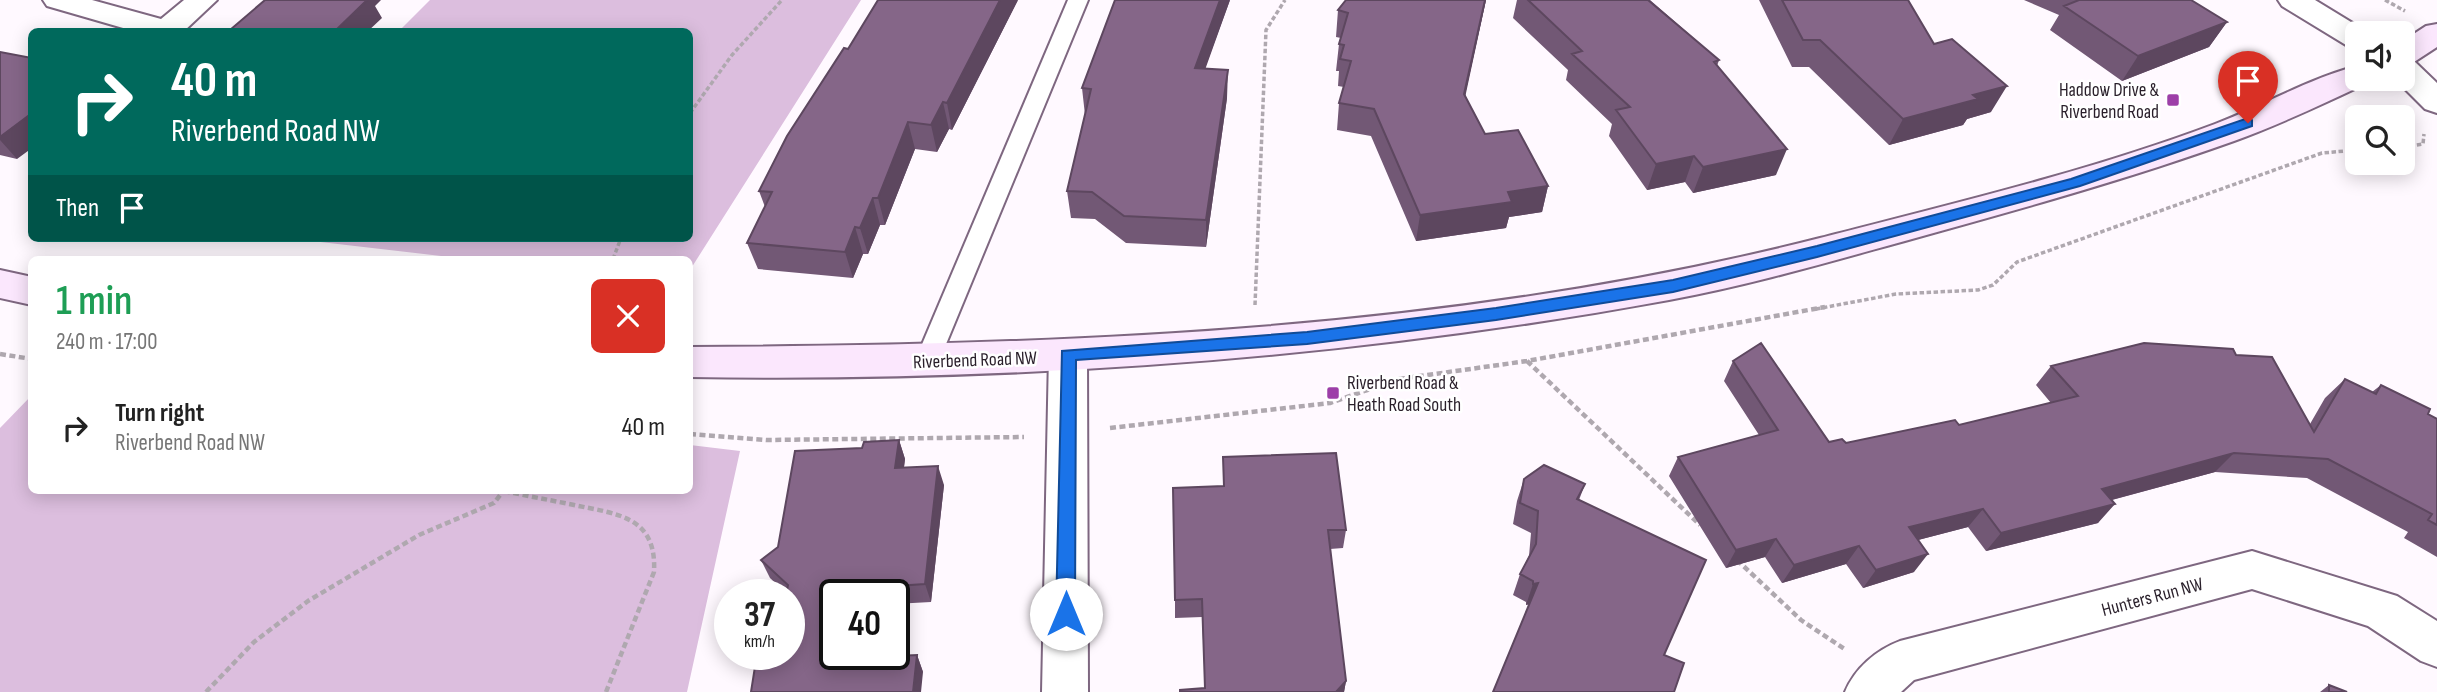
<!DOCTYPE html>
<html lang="en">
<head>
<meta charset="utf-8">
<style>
  body { margin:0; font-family:"Sofia Sans Condensed",sans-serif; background:#f6f6f6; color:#222; height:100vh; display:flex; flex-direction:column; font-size:26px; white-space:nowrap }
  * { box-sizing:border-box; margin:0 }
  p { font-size:23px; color:#767676 }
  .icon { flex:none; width:38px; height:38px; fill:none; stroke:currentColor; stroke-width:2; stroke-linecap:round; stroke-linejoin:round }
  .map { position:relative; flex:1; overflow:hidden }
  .drawer { position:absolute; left:28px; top:256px; width:665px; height:238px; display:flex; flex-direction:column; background:#fff; border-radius:10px; box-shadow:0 4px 18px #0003 }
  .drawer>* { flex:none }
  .guide { position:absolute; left:28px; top:28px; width:665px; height:214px; border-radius:10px; box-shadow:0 4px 18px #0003; background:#00695c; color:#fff; overflow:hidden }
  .controls { position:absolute; left:2345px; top:21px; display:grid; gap:14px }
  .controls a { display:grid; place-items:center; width:70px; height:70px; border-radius:10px; background:#fff; box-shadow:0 4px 18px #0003; font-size:35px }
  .speed { position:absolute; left:714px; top:579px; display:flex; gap:14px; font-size:35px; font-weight:700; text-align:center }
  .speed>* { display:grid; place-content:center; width:91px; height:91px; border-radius:50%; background:#fff; box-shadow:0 4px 18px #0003; line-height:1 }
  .speed small { font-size:18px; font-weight:400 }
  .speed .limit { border:4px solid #111; border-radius:10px; background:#fff; color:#111 }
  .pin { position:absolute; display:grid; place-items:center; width:60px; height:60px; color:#fff; margin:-72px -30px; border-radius:50% 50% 50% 0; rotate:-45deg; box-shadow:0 0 7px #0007 }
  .pin .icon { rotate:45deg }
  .me { position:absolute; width:77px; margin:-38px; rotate:0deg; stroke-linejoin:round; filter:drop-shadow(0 0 5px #0008) }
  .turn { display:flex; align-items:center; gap:24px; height:147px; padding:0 28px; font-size:32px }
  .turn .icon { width:91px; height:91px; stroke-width:2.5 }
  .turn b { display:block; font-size:49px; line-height:60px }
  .then { display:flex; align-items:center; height:66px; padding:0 28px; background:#0003; gap:14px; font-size:26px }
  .round { display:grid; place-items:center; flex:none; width:74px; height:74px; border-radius:10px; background:#f6f6f6 }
  .summary { display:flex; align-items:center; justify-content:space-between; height:119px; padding:0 28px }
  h1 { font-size:42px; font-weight:600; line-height:52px; color:#1e9e55 }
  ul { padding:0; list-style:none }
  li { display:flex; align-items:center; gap:21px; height:105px; padding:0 28px }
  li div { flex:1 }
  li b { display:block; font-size:26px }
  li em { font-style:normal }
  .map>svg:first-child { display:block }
</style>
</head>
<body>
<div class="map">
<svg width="2437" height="692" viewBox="0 0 2437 692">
  <rect width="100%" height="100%" fill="#fff9ff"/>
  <!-- green -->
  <path fill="#dcbede" d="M430 0H861L690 270V259H467L286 238H690V32L399 31Z
    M31 396 32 490H690V445L740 451 687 692H0V428Z"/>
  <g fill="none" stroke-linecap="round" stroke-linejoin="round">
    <defs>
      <path id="service" d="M1068 0H1088L939 361 936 368 927 371 918 368 915 361Z"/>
      <path id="minor" d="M43 0H92L161 19 184 0H217L183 32H137L47 6Z
        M2278 0H2315L2369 33H2357V48L2346 45 2282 6Z
        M2252 551 2397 596 2437 621V667L2421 661 2368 626 2252 589 1914 680 1901 692H1845C1855 668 1876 650 1900 641Z"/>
      <path id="tertiary" d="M2403 58 2414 61 2437 83V113L2425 109 2395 79H2403Z
        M1068 340 1082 344 1087 355 1088 692H1042L1049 355 1054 344Z"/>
      <path id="secondary" d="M2437 24V47L2414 62 2403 65V41L2426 26Z
        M2357 66V79H2371L2368 83C2324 103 2279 125 2234 141 2128 179 2020 209 1912 239 1832 261 1751 285 1669 300 1347 359 1017 382 690 377V347C1068 345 1452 332 1820 238 1952 204 2087 172 2215 124 2262 106 2308 79 2357 66Z
        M0 270 32 277V305L0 298Z"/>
    </defs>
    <!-- service casing -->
    <use href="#service" stroke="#7e6780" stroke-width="4"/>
    <!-- minor casing -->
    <use href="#minor" stroke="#7e6780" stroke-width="4"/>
    <!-- tertiary casing -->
    <use href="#tertiary" stroke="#7e6780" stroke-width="4"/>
    <!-- secondary casing -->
    <use href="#secondary" stroke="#7e6780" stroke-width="4"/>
    <!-- path-far1 -->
    <path stroke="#afa8af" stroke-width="3.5" stroke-dasharray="4.5 2.5" stroke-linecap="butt" d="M2385 0 2405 11
      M690 113 732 55 782 0
      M2403 147 2423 144 2424 134
      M613 259 621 238
      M1255 305 1266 30 1285 0
      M1816 309 1896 294 1978 290 1993 285 2017 262 2322 153 2357 150"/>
    <!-- path -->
    <path stroke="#afa8af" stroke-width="4.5" stroke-dasharray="6 3.5" stroke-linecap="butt" d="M0 354 32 359
      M1527 361 1700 525
      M1110 428 1330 403 1399 379 1527 361 1825 307
      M690 434 766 440 1024 437
      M504 491C527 496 550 500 574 505 617 514 657 516 654 572L606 692
      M1737 560 1801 620 1846 650
      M206 692 254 642 308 601 419 535 494 503 504 490"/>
    <!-- service -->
    <use href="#service" fill="#fff" fill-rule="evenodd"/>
    <!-- minor -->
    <use href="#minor" fill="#fff" fill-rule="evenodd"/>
    <!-- tertiary -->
    <use href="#tertiary" fill="#fff" fill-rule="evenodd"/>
    <!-- secondary -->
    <use href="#secondary" fill="#fbe7fd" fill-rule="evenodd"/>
  </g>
  <!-- wall -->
  <path fill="#725875" d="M1018 0 952 130 949 129 937 152 915 149 885 225H880L868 254H863L853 278 758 269 747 243 765 207 759 191Z
    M1230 0 1205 68 1227 98 1206 247 1126 243 1095 219 1071 218 1067 191 1085 115 1082 88Z
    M1486 0 1465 95 1485 134 1548 186 1542 212 1509 217 1506 228 1416 241 1371 136 1337 130 1339 103 1344 87 1338 86 1339 71H1336L1339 44 1341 38 1336 37 1338 10Z
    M1517 0H1650L1719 60 1717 66 1776 175 1693 193 1685 182 1647 190 1609 136 1612 124 1566 80 1568 70 1513 18Z
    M1759 0H1908L1934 44 1991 112 1967 119 1963 125 1889 145 1809 67H1792Z
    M2024 0H2191L2227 22 2209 47 2122 81 2050 30 2059 15Z
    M0 52 17 159 0 155Z
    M2236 355 2310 424 2325 398 2345 379 2372 392 2381 385 2437 419V557L2404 538 2408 532 2307 478 2215 472 2112 500 2098 523 1986 551 1968 527 1918 540 1914 572 1863 588 1846 564 1782 583 1765 557 1726 568 1669 476 1678 457 1759 435 1724 381 1733 361 1829 442 1846 443 1959 425 2051 403 2036 385 2051 366Z
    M899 440 905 459 904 468 944 485 931 602 894 604V595H835L882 654V656L917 655 923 672 789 654 786 593 770 578 761 560 778 547 862 448Z
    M1223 457 1346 530 1343 548 1330 549 1346 681 1344 692H1180L1205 688 1202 617 1175 618V600L1223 486Z
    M1524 479 1585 484 1579 500 1529 604 1526 605V602L1513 595 1520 574 1529 556 1531 533 1513 524 1517 501Z
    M2329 685 2347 692H2320Z"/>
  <!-- shaded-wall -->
  <path fill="#5d475f" d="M356 0H381L375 6 382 18 367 32H334Z
    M1000 0H1018L952 130 947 103Z
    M1220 0H1230L1196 95 1195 68Z
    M1485 0H1486L1460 121 1464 94Z
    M2227 22 2209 47 2122 81 2138 56Z
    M1228 70 1227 98 1206 247V220Z
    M2007 86 1991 112 1967 119 1963 125 1889 145 1903 119 1973 95Z
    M943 102 949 129 937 152 931 125Z
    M32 113V148L17 159 0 140V137Z
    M908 122 915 149 885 225 878 198Z
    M1787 149 1776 175 1693 193 1703 167Z
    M1694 156 1685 182 1647 190 1656 164Z
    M1548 186 1542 212 1509 217 1506 228 1416 241 1420 215 1508 192Z
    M873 198 880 225 868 254 860 228Z
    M855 227 863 254 853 278 845 252Z
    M899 440 905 459 901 487 895 468Z
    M2234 453 2215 472 2085 507 2102 489Z
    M938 466 944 485 931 602 925 584Z
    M2115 504 2098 523 1986 551 2001 533Z
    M1983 509 1968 527 1895 546 1909 527Z
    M1776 539 1765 557 1726 568 1736 550Z
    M1859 546 1846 564 1782 583 1794 565Z
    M1928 554 1914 572 1863 588 1876 570Z
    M1538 583 1530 604 1526 605 1533 584Z
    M917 655 923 672 921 692H913Z
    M1346 681 1344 692H1336Z"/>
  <!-- building -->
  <path fill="#856688" stroke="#5d475f" stroke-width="2" d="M265 0H367L334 32H227L230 30Z
    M878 0H1000L947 103 943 102 931 125 908 122 878 198H873L860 228 855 227 845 252 747 243 772 192 759 191 787 136 844 48 848 49Z
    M1115 0H1220L1195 68 1228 70 1206 220 1124 216 1092 192 1067 191 1091 89 1082 88Z
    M1346 0H1485L1464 94 1485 134 1518 130 1548 186 1508 192 1512 202 1420 215 1374 109 1339 103 1351 61 1340 59 1344 45 1339 44 1348 13 1338 10Z
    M1528 0H1648L1719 60 1714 62 1787 149 1703 167 1694 156 1656 164 1616 110 1630 107 1572 54 1582 51Z
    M1782 0H1908L1934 44 1952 39 2007 86 1973 95 1978 99 1903 119 1820 40H1803Z
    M2079 0H2191L2227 22 2138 56 2064 6Z
    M0 52 32 58V113L0 137Z
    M1761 343 1829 442 1842 439 1846 443 1955 420 1959 425 2078 396 2051 366 2144 343 2233 349 2236 355 2272 357 2314 432 2345 379 2376 394 2381 385 2430 409 2428 414 2437 419V525L2428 520 2432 514 2328 459 2234 453 2102 489 2115 504 2001 533 1983 509 1909 527 1928 554 1876 570 1859 546 1794 565 1776 539 1736 550 1678 457 1778 430 1733 361Z
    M899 440 895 468 938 466 925 584 881 587 880 595H835V654H873V657L917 655 913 692H751L757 654H789V595H786L788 585 761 560 778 547 795 451 862 448 864 442Z
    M1336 453 1346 530H1328L1346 681 1336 692H1180V690L1205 688 1202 599 1175 600 1173 488 1224 486 1223 457Z
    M1544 465 1585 484 1577 499 1706 560 1664 655 1684 663 1674 692H1493L1538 583 1533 584V581L1520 574 1536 544 1538 511 1520 503 1524 479Z
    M2329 685 2347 692H2329Z"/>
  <!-- route -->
  <path fill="#1a73e8" stroke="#114b97" stroke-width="2" d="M2248 118 2252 120V126L2080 186 1817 257 1673 292 1496 320 1307 344 1076 360 1075 614 1072 620 1066 623 1059 620 1056 614 1062 351 1307 332 1496 308 1673 280 1817 246 2071 179Z"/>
  <!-- markers -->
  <g fill="#9d3fa8" stroke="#fff" stroke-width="2.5">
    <rect x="2166" y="93" width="14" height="14" rx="3.5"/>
    <rect x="1326" y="386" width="14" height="14" rx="3.5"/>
  </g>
  <g text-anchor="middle" stroke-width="5" stroke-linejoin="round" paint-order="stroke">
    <!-- poi labels -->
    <g font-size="19" fill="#291f2a" stroke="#fff" text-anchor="end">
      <text x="2159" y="96">Haddow Drive &amp;<tspan x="2159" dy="22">Riverbend Road</tspan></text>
      <text x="1347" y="389" text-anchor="start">Riverbend Road &amp;<tspan x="1347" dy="22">Heath Road South</tspan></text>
    </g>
    <!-- street labels -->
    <g font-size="19" fill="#291f2a" stroke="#fff">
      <text transform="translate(975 359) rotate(-2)" y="7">Riverbend Road NW</text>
      <text transform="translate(2152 596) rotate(-15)" y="7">Hunters Run NW</text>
    </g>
  </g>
</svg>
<div class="controls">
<a><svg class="icon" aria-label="sound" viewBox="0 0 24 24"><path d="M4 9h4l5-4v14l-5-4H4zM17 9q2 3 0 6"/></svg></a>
<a><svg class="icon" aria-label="search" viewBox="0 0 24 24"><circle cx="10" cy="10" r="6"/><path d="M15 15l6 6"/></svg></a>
</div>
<div class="speed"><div>37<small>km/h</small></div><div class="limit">40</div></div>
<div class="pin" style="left:2248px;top:123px;background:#d93025"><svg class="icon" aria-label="arrive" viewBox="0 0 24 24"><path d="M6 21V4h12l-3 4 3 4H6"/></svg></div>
<svg class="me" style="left:1066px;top:614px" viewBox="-20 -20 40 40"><circle r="19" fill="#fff"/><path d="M0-13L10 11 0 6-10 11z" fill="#1a73e8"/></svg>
<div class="guide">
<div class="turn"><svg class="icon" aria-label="right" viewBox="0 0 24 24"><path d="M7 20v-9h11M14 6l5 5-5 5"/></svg><div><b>40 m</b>Riverbend Road NW</div></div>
<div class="then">Then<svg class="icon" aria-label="arrive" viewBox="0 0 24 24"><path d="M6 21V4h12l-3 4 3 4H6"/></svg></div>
</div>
<section class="drawer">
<div class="summary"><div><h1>1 min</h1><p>240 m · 17:00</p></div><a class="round" style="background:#d93025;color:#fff"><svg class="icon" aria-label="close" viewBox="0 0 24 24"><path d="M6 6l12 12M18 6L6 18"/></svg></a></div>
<ul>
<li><svg class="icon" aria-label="right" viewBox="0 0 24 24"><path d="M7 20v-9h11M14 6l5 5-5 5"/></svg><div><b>Turn right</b><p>Riverbend Road NW</p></div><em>40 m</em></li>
</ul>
</section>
</div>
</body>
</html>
